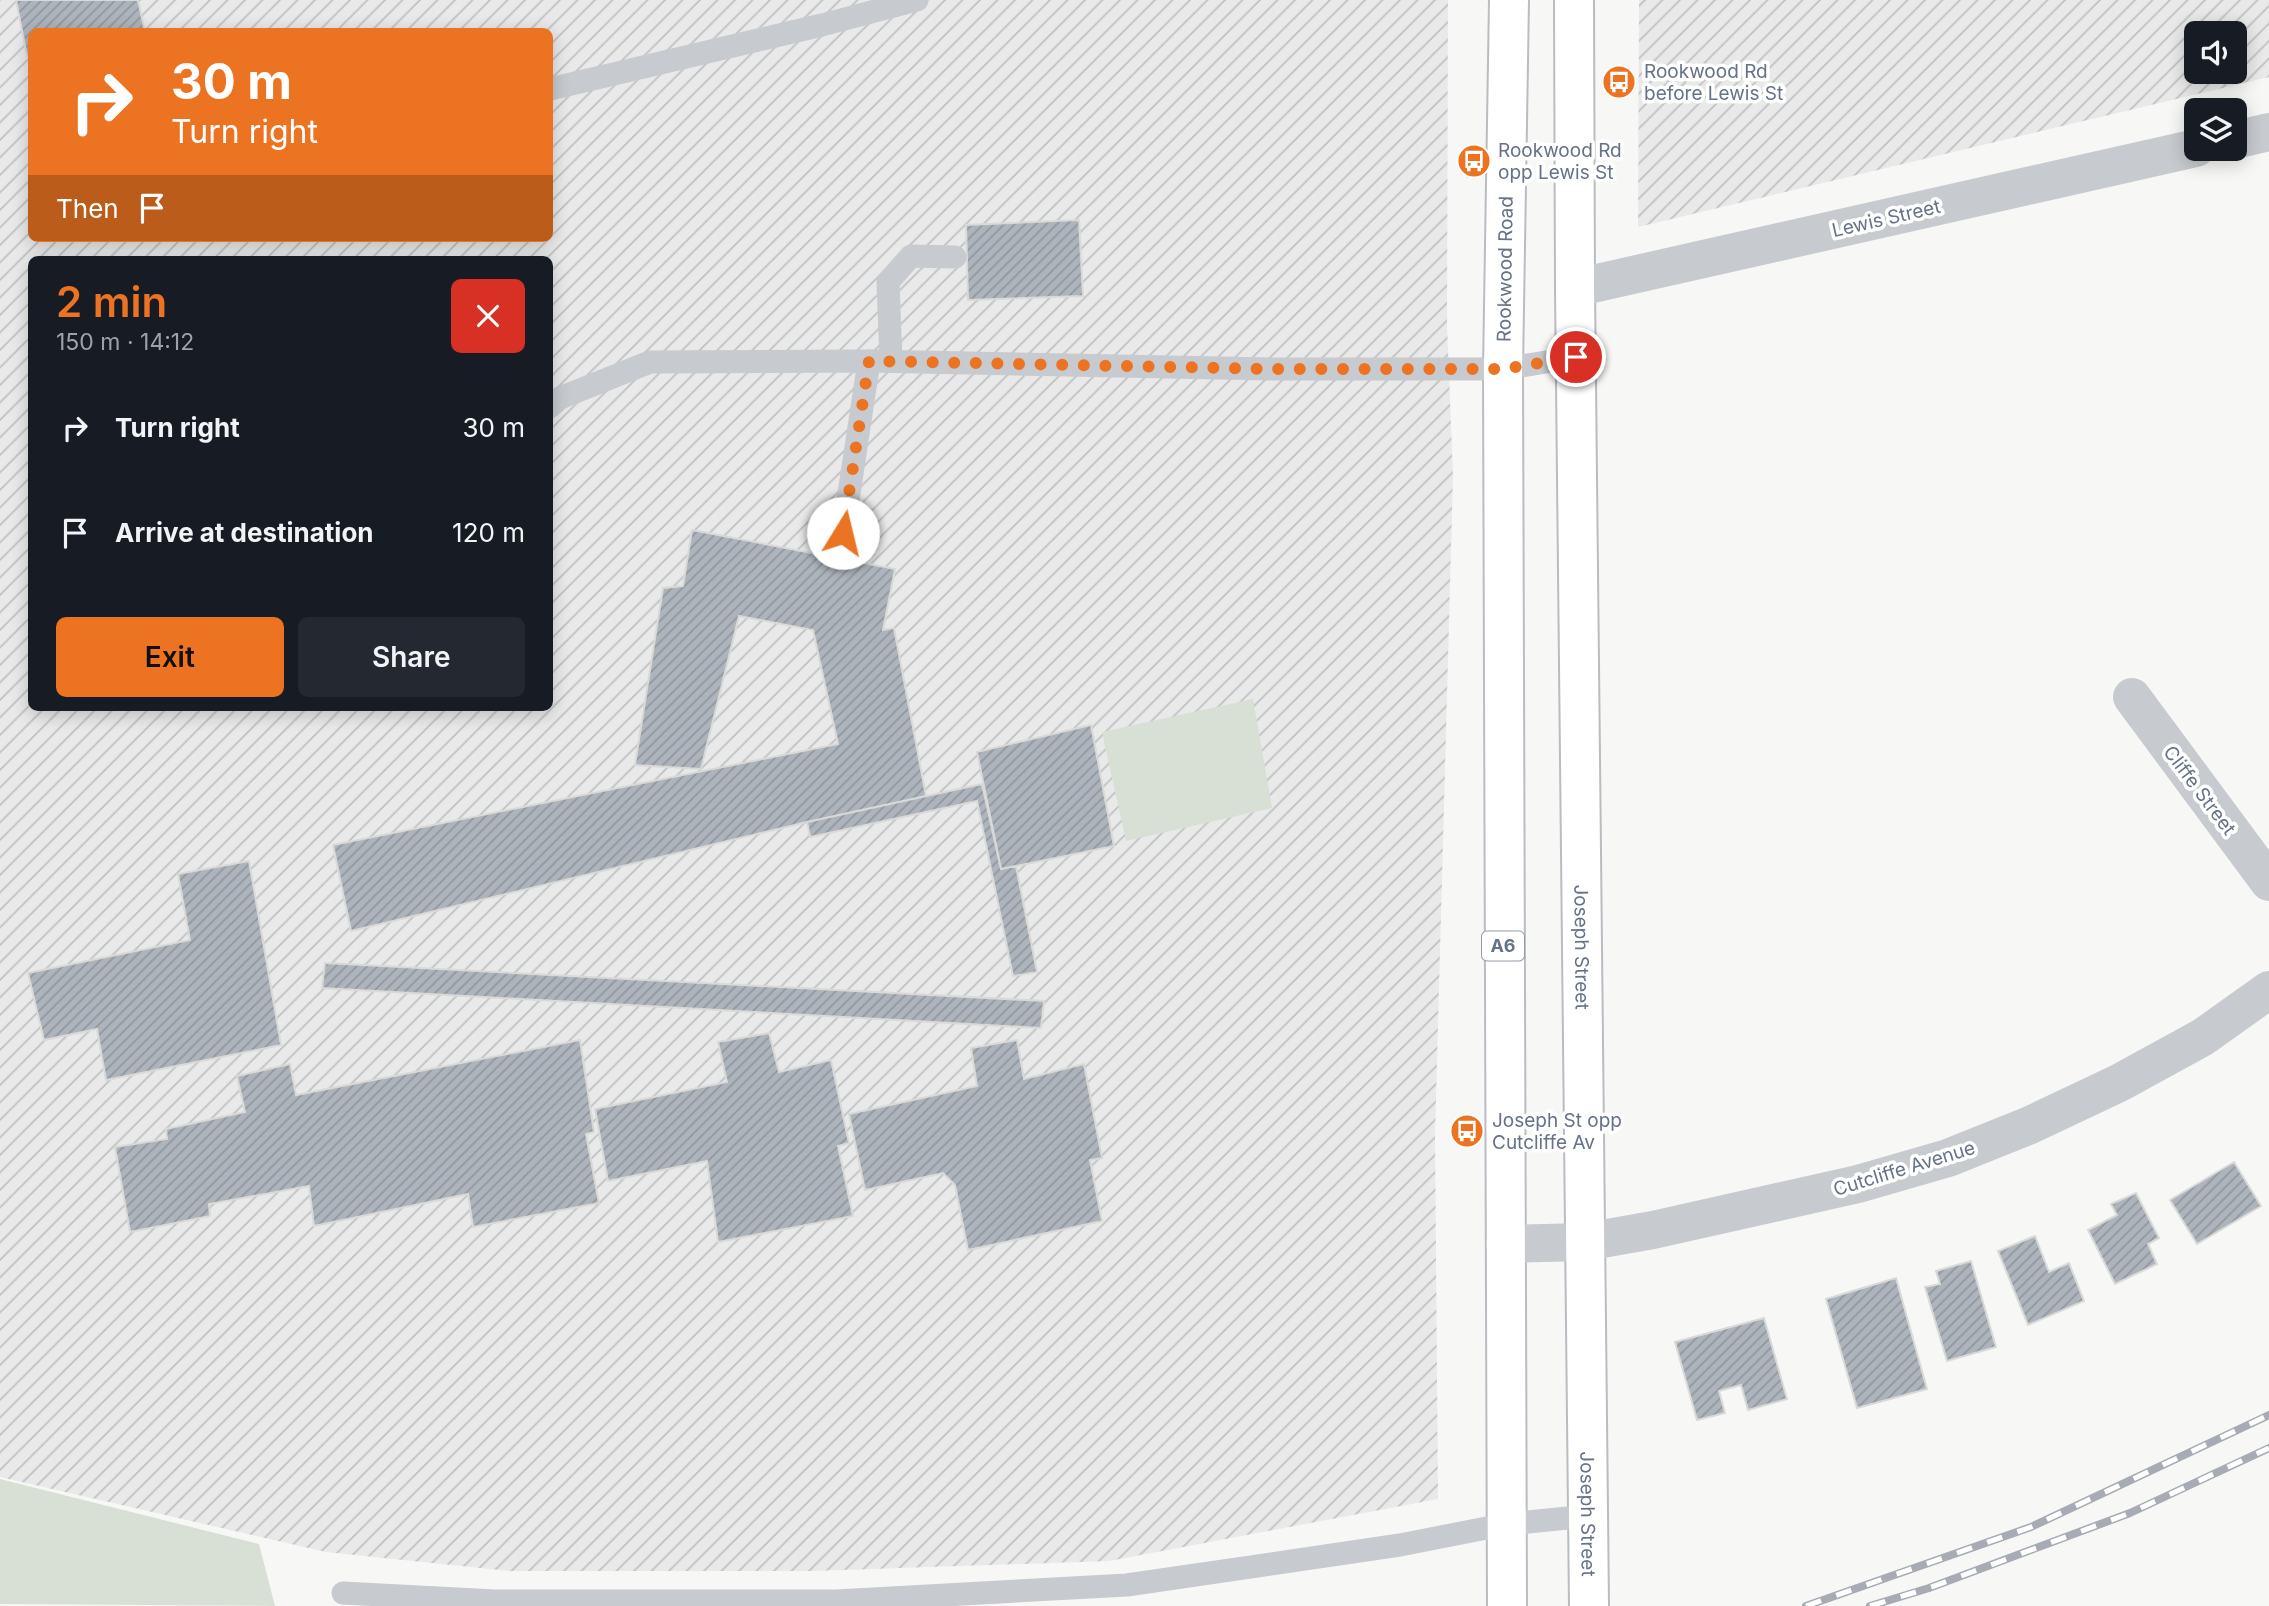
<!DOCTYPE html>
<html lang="en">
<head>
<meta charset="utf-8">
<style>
  body { margin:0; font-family:Inter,sans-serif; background:#242831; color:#f1f3f6; height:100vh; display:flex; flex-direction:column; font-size:26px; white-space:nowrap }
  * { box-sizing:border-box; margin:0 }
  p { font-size:23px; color:#9ea1a6 }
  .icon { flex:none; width:38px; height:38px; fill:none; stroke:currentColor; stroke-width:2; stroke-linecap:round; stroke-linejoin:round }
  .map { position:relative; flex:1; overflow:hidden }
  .side { position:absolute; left:28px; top:256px; width:525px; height:455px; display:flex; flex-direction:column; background:#171b24; border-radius:10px; box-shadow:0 4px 18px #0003 }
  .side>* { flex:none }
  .banner { position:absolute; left:28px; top:28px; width:525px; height:214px; border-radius:10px; box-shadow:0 4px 18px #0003; background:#eb7321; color:#fff; overflow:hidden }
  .controls { position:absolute; left:2184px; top:21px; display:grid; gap:14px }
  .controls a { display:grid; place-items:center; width:63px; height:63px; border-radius:10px; background:#171b24; box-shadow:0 4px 18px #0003; font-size:35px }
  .pin { position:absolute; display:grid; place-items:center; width:60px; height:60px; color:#fff; margin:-30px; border:4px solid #fff; border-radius:50%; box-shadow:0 2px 7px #0007 }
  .me { position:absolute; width:77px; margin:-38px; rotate:9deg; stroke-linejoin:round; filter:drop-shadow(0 0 5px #0008) }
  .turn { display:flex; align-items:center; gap:24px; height:147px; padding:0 28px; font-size:32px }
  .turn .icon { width:91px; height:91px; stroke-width:2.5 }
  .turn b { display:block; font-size:49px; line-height:60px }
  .then { display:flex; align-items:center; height:66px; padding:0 28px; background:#0003; gap:14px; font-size:26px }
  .round { display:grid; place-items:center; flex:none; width:74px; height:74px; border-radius:10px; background:#242831 }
  .overview { display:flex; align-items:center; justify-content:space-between; height:119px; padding:0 28px }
  h1 { font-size:42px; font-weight:600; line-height:52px; color:#eb7321 }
  .primary-button { display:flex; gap:14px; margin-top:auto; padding:14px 28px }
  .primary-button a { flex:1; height:80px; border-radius:10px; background:#eb7321; color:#111; font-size:28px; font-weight:600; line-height:80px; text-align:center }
  .primary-button a+a { background:#242831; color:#f1f3f6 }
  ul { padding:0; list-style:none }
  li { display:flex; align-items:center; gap:21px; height:105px; padding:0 28px }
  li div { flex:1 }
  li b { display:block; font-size:26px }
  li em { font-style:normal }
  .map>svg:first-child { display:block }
</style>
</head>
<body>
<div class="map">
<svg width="2269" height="1606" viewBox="0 0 2269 1606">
  <defs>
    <pattern id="industrial-furrows" width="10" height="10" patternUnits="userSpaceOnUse" patternTransform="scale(1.75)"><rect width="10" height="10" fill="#e8e9e8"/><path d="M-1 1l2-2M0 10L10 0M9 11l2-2" fill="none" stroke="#c0c1c2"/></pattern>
    <pattern id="building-hatch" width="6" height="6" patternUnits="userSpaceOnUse" patternTransform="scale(1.75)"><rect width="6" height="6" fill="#aeb4bc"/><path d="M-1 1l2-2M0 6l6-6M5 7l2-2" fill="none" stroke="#91979e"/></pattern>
  </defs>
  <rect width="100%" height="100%" fill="#f7f8f5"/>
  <!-- industrial -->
  <path fill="url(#industrial-furrows)" fill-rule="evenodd" d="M0 0H1448L1447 325 1453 476 1435 1134 1438 1499 1109 1561 813 1571H509L326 1552 0 1477ZM32 32H550V238H32ZM32 259H550V707H32Z
    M1639 0H2269V77L1638 227ZM2196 33H2235V72H2196Z"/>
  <!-- green -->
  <path fill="#d8e0d6" d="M1253 699 1272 808 1126 841 1102 732Z
    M0 1479 259 1544 275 1606 0 1604Z"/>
  <!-- building -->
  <path fill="url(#building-hatch)" stroke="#d9dad7" stroke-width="2" d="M16 0H138L145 32H32V55L27 56Z
    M1079 220 1083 296 968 300 966 225Z
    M692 530 895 569 883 630 894 628 926 796 807 822 351 931 333 845 838 744 813 630 739 616 701 769 635 765 663 588 683 586Z
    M1091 725 1114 846 1001 869 977 752Z
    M982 784 1001 869 1016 866 1037 972 1013 976 977 801 810 837 807 822Z
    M249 861 281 1045 106 1080 97 1029 44 1040 28 973 190 940 178 874Z
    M325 963 1044 1001 1041 1028 322 988Z
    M769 1033 779 1072 831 1060 849 1143 838 1146 853 1216 718 1242 707 1161 608 1181 595 1109 727 1082 718 1042Z
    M580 1040 594 1132 586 1134 599 1203 473 1227 468 1194 314 1226 309 1186 209 1204 210 1216 130 1232 115 1147 167 1139 166 1129 245 1112 237 1076 290 1064 296 1095Z
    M1017 1040 1024 1079 1084 1064 1102 1158 1090 1160 1102 1221 968 1250 955 1185 943 1173 865 1190 849 1114 977 1086 971 1048Z
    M2234 1162 2261 1206 2197 1244 2170 1200Z
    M2136 1193 2159 1238 2148 1244 2157 1264 2115 1284 2088 1230 2117 1215 2111 1204Z
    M2035 1236 2049 1272 2069 1263 2084 1301 2028 1325 1998 1251Z
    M1971 1261 1996 1347 1947 1361 1925 1287 1940 1284 1936 1271Z
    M1896 1278 1927 1389 1857 1408 1826 1299Z
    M1764 1318 1787 1399 1748 1410 1741 1385 1719 1391 1725 1413 1697 1420 1675 1342Z"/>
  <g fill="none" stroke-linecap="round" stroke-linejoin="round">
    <defs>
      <g id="highway">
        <path id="s1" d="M1574 0 1575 288 1589 1606"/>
        <path id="s2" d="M1507 1606 1503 369 1509 0"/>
      </g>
    </defs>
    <!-- highway casing -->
    <use href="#highway" stroke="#b9bcc0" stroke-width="42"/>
    <!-- lane -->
    <path stroke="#c7cace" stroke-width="23" d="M550 89 822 25 917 0
      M891 361 888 282 911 256 955 257
      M550 407 560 398 650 362 869 361 1275 369H1503L1576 357
      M843 533 869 361
      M343 1593 495 1601H836L1127 1585 1400 1545 1507 1524 1588 1516"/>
    <!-- street -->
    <path stroke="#c7cace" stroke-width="38" d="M2235 140 2269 132
      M1575 288 2196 148
      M2132 697 2269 882
      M1505 1244 1585 1242 1653 1230 1858 1184 1948 1158 2028 1126 2119 1083 2203 1037 2269 990"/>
    <!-- highway -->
    <use href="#highway" stroke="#fff" stroke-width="38"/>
    <defs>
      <path id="rail" d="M1806 1606 2031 1527 2269 1415
        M1870 1606 1929 1588 2130 1513 2269 1448"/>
    </defs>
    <!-- rail casing -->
    <use href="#rail" stroke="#a7abb3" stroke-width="8"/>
    <!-- rail -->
    <use href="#rail" stroke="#fff" stroke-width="5" stroke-dasharray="16" stroke-linecap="butt"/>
  </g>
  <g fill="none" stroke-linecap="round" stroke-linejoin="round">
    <!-- route -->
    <path stroke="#eb7321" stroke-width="12" stroke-dasharray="0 21.6" d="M843 533 869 361 1275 369H1503L1576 357"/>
  </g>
  <!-- icons -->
  <defs>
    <symbol id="bus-disc" viewBox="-11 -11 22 22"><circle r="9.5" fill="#eb7321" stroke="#fff"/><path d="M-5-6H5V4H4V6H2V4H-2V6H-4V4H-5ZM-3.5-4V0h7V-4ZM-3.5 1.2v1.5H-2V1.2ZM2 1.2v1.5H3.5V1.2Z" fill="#fff"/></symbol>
  </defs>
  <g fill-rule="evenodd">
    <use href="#bus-disc" x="1600" y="63" width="38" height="38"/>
    <use href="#bus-disc" x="1455" y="142" width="38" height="38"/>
    <use href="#bus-disc" x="1448" y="1112" width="38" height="38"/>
  </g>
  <g text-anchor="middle" stroke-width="7" stroke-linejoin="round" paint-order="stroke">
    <!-- shield labels -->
    <rect fill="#fff" stroke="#939cab" stroke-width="2" x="1482" y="931.5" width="42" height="29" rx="5"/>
    <g font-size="18" font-weight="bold" fill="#657287">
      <text x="1503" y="952">A6</text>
    </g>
    <!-- poi labels -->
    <g font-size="19" fill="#657287" stroke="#fff" text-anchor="start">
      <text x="1644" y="78">Rookwood Rd<tspan x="1644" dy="22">before Lewis St</tspan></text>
      <text x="1498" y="157">Rookwood Rd<tspan x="1498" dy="22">opp Lewis St</tspan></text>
      <text x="1492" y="1127">Joseph St opp<tspan x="1492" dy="22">Cutcliffe Av</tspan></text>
    </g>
    <!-- street labels -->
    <g font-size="19" fill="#657287" stroke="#fff">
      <text transform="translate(1886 218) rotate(-13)" y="7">Lewis Street</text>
      <text dy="7" stroke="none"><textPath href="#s2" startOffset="1337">Rookwood Road</textPath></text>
      <text transform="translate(2200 790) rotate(53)" y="7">Cliffe Street</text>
      <text dy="7" stroke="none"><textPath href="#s1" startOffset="947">Joseph Street</textPath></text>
      <text transform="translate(1904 1168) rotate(-17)" y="7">Cutcliffe Avenue</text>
      <text dy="7" stroke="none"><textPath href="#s1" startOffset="1514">Joseph Street</textPath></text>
    </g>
  </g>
</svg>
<div class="controls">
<a><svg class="icon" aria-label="sound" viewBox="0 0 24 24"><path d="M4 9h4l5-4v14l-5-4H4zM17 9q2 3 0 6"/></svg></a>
<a><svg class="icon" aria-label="layers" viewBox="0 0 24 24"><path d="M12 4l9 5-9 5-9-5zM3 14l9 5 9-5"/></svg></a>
</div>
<div class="pin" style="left:1576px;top:357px;background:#d93025"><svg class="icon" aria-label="arrive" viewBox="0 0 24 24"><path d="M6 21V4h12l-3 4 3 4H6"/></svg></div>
<svg class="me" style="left:843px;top:533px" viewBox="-20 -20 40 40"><circle r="19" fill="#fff"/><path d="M0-13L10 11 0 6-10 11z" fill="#eb7321"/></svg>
<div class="banner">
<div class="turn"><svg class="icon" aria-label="right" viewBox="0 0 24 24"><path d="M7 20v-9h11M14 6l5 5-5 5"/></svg><div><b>30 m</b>Turn right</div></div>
<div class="then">Then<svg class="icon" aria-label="arrive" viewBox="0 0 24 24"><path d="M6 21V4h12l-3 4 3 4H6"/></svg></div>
</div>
<section class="side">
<div class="overview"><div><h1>2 min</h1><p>150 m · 14:12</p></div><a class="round" style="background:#d93025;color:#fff"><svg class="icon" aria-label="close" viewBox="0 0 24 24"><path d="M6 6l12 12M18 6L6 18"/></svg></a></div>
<ul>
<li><svg class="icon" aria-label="right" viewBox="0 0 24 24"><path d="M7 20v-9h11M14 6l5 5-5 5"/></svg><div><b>Turn right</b></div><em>30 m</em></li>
<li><svg class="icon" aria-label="arrive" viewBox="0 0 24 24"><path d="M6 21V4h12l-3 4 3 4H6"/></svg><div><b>Arrive at destination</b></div><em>120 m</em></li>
</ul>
<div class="primary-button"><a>Exit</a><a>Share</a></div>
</section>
</div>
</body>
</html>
